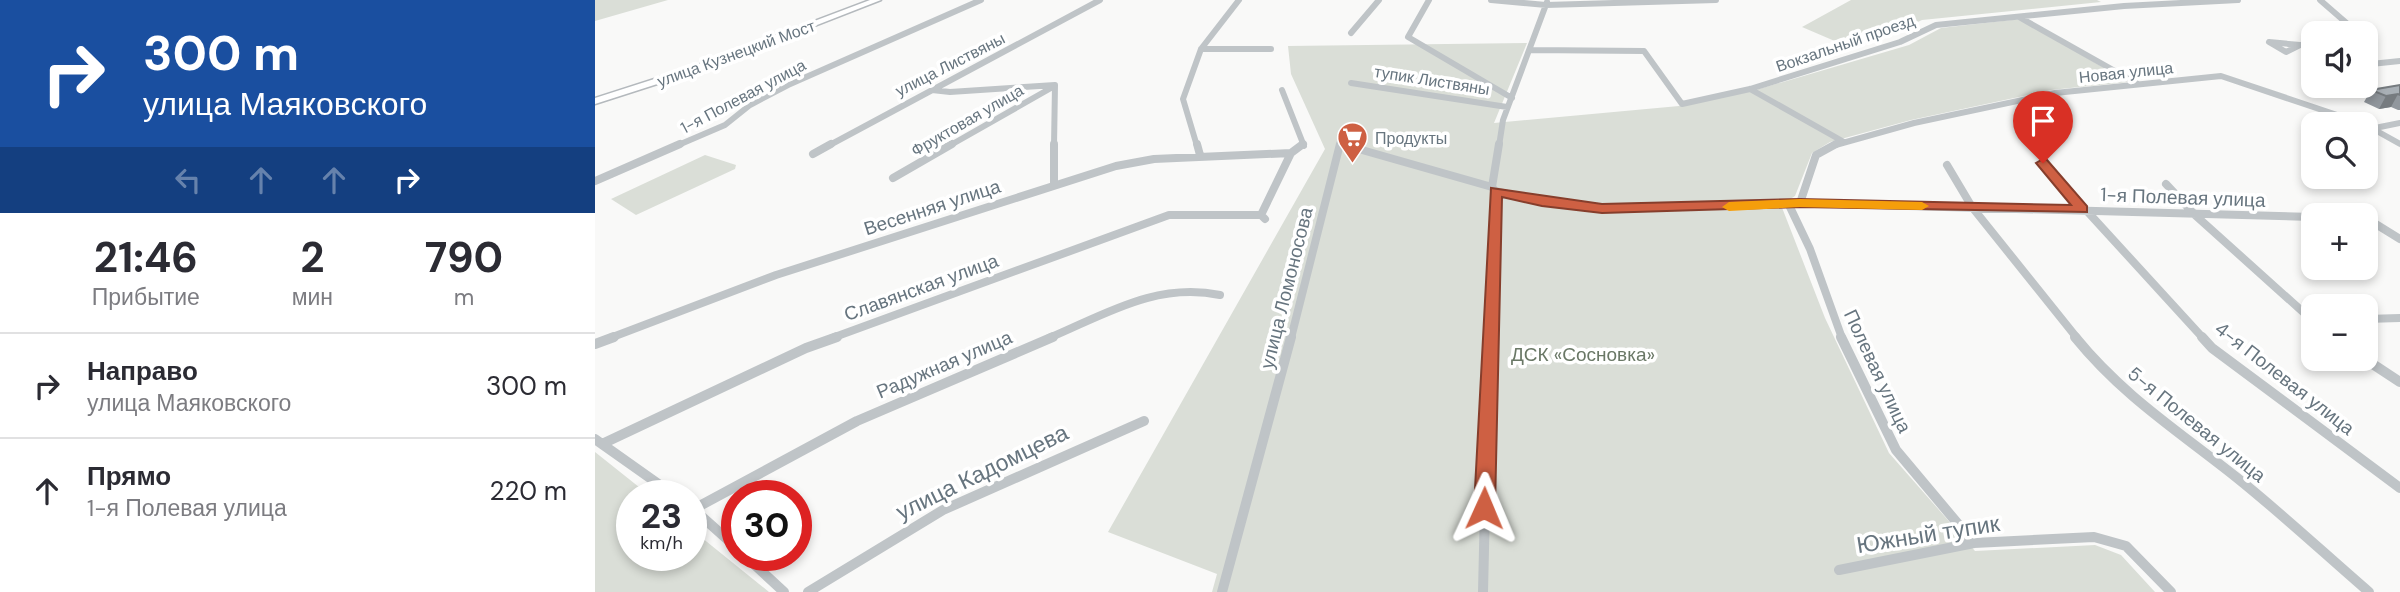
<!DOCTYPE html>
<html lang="ru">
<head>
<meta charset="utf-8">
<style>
  body { margin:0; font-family:"DM Sans",sans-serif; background:#f2f2f3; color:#2b2b33; height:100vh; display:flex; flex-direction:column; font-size:26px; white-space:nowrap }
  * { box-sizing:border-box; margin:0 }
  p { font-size:23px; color:#7c7c81 }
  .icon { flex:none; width:38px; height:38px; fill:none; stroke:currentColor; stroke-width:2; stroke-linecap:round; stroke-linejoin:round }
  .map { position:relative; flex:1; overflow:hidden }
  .panel { display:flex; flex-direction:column; background:#fff; width:595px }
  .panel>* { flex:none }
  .top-card { background:#1a4fa0; color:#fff; overflow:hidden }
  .buttons { position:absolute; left:1706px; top:21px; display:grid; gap:14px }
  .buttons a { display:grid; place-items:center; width:77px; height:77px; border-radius:14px; background:#fff; box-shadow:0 4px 10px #0003; font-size:35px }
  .speed { position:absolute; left:21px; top:480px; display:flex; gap:14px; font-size:35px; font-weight:700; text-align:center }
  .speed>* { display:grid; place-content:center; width:91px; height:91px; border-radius:50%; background:#fff; box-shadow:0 4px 10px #0003; line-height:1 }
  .speed small { font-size:18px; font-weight:400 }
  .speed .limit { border:10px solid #d22; background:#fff; color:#111 }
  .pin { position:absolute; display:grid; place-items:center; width:60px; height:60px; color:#fff; margin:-72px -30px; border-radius:50% 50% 50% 0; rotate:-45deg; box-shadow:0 0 7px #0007 }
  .pin .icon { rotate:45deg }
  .me { position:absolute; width:77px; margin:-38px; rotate:1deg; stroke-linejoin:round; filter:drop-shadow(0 0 5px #0008) }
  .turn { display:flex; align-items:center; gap:24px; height:147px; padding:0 28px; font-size:32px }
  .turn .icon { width:91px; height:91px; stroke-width:2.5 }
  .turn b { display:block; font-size:49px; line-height:60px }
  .lanes { display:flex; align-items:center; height:66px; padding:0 28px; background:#0003; justify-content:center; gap:35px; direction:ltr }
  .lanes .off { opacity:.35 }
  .eta { display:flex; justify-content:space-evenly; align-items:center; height:119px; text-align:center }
  .eta b { font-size:42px; font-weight:700; line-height:49px }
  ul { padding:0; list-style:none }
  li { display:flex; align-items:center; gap:21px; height:105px; padding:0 28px; border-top:2px solid #e1e1e2 }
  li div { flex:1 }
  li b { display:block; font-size:26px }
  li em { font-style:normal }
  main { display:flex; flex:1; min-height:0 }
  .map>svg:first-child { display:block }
</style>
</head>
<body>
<main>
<section class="panel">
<div class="top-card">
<div class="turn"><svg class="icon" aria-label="right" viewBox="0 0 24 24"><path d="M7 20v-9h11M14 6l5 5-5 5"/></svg><div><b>300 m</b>улица Маяковского</div></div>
<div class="lanes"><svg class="icon off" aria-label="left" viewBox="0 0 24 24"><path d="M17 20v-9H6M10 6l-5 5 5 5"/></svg><svg class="icon off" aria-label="ahead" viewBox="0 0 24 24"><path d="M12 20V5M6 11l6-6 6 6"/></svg><svg class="icon off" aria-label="ahead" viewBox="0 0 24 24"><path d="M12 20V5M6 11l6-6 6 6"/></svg><svg class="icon" aria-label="right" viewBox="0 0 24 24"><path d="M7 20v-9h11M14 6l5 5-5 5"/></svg></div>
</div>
<div class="eta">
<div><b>21:46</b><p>Прибытие</p></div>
<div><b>2</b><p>мин</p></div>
<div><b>790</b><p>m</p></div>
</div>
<ul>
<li><svg class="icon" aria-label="right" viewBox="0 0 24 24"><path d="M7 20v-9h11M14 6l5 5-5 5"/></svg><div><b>Направо</b><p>улица Маяковского</p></div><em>300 m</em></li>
<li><svg class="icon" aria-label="ahead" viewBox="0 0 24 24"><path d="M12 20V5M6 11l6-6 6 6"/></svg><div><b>Прямо</b><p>1-я Полевая улица</p></div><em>220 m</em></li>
</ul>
</section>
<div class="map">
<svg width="1805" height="592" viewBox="0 0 1805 592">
  <rect width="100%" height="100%" fill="#f9f9f8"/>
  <!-- green -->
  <path fill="#daded7" d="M0 0H73L0 21Z
    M1256 0H1502L1506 2 1327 20 1293 36 1256 48 1207 27Z
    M1425 19 1533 82 1456 90 1316 120 1235 142 1217 153 1200 196 1186 205 1230 318 1294 453 1380 551 1500 545 1526 555 1560 592H617L622 574 513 532 730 149 696 74 693 46 932 43 899 123 1084 106 1157 91 1314 45 1346 28Z
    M110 155 141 165 140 169 41 215 16 199Z
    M0 452 54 495H37V555H96V529L174 592H0Z"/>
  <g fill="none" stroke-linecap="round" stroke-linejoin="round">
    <defs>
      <path id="secondary" d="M275 0H286L109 69 0 104V98L103 65Z"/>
    </defs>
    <!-- secondary casing -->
    <use href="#secondary" stroke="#b4b9bd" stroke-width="3"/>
    <!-- street-far2 -->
    <path stroke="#bfc4c7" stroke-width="6" d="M834 0 813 37 917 98
      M896 0 951 5 1121 0
      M1725 0 1763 33
      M1424 17 1543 84
      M756 33 784 0
      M1674 42 1705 45 1691 52Z
      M1705 45 1718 44
      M606 49H676
      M935 50 1049 51 1087 104 1155 89 1305 42 1341 25 1529 6 1643 0
      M1776 64 1805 61
      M756 83 912 107
      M1155 89 1249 142
      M337 90 355 92 460 85 459 146
      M687 90 709 146
      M1771 125 1805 144
      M1780 128 1805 123
      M81 146 130 125 155 105 193 85 386 0
      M233 146 505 0
      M354 146 456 88
      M602 146 588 99 606 49 644 0
      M744 146H752
      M904 146 908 120 952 2
      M1237 146 1319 123 1460 93 1626 76 1769 124"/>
    <!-- street-far1 -->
    <path stroke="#bfc4c7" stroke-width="8" d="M602 144 605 155
      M746 144 897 187 900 191 947 202 1008 208 1205 203 1718 217
      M218 154 236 144
      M1448 163 1608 338
      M1352 165 1377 207 1482 338
      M298 178 357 144
      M0 181 85 144
      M1571 184 1600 215 1718 321
      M459 185V144
      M897 187 904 144
      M1205 203 1221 155 1241 144
      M1200 204 1194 205 1215 249 1247 338
      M666 215 696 153
      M1771 218 1805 239
      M1771 319 1805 318
      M15 338 181 275 521 166 559 159 696 153 708 144
      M237 338 574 215H666L670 219
      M454 338C511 314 561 282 625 295
      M696 338 745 144
      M894 338 900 191"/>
    <!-- street -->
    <path stroke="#bfc4c7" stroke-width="10" d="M1246 337 1301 450 1379 543
      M1480 337C1528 396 1582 430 1641 477 1686 513 1730 554 1774 592
      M1607 337 1617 348 1805 488
      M0 344 19 337
      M1770 359 1805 382
      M0 439 79 495
      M7 444 211 348 242 337
      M96 507 142 548
      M99 509 262 421 458 337
      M149 555 189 592
      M1244 570 1379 543 1499 537 1531 546 1576 592
      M213 592 348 510 549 421
      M627 592 696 337
      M888 592 894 337"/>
    <!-- secondary -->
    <use href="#secondary" fill="#fff" fill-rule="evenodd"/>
  </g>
  <!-- wall -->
  <path fill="#91979d" d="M1805 85V110H1803L1796 107 1784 109 1769 102 1776 90Z"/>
  <!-- shaded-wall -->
  <path fill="#767b7f" d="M1803 94 1796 107 1784 109 1791 96Z"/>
  <!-- building -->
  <path fill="#a9b0b6" stroke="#767b7f" stroke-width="2" d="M1805 85V95L1803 94 1791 96 1776 90Z"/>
  <!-- route -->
  <path fill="#ce6043" stroke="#863e2c" stroke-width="2" d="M1448 159 1452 160 1492 206V212L1205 207 1007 213 947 206 907 197 900 508 897 514 889 516 882 514 879 508 896 188 1007 204 1205 199 1476 205 1441 163Z"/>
  <!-- slow -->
  <path fill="#f59e0b" d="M1205 199 1327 202 1334 206 1327 210 1205 207 1134 211 1127 207 1134 202Z"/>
  <!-- icons -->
  <defs>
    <symbol id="supermarket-pin" viewBox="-11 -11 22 30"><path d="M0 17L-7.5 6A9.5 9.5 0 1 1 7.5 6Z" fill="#ce6043" stroke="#fff"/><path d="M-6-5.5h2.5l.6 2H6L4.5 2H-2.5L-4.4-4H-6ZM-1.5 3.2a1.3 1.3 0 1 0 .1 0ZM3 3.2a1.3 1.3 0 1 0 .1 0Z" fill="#fff"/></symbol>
  </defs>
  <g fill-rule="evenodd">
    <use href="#supermarket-pin" x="740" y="120" width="35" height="47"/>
  </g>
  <g text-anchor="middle" stroke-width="7" stroke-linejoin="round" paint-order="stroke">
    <!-- far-street labels -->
    <g font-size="16" fill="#67757f" stroke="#fff">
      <text transform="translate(1250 43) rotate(-19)" y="6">Вокзальный проезд</text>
      <text transform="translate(141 53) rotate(-20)" y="6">улица Кузнецкий Мост</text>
      <text transform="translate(355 64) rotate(-27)" y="6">улица Листвяны</text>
      <text transform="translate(1531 72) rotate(-6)" y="6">Новая улица</text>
      <text transform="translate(837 80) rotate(9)" y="6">тупик Листвяны</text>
      <text transform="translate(148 96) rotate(-28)" y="6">1-я Полевая улица</text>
      <text transform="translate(372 120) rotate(-30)" y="6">Фруктовая улица</text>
    </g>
    <!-- far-poi labels -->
    <g font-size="16" fill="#67757f" stroke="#fff" text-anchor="start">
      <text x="780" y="144">Продукты</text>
    </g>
    <!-- street labels -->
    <g font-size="19" fill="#67757f" stroke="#fff">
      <text transform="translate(1588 197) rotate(2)" y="7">1-я Полевая улица</text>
      <text transform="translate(337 207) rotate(-18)" y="7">Весенняя улица</text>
      <text transform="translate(326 287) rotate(-20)" y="7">Славянская улица</text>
      <text transform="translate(691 288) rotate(-76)" y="7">улица Ломоносова</text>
      <text transform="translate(349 364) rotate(-23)" y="7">Радужная улица</text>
      <text transform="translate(1283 371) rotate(65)" y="7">Полевая улица</text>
      <text transform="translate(1690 378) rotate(38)" y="7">4-я Полевая улица</text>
      <text transform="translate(1602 424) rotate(39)" y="7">5-я Полевая улица</text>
    </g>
    <!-- park labels -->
    <g font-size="19" fill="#6a7866" stroke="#fff">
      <text x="988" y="361">ДСК «Сосновка»</text>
    </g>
    <!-- near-street labels -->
    <g font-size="23" fill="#67757f" stroke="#fff">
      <text transform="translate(387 472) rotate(-26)" y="8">улица Кадомцева</text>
      <text transform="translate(1333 534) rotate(-9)" y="8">Южный тупик</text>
    </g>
  </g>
</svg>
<div class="buttons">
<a><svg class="icon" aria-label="sound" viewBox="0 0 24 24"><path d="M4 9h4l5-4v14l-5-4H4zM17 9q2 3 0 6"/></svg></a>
<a><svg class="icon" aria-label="search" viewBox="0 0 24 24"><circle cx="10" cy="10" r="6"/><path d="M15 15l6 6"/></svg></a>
<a>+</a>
<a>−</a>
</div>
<div class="speed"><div>23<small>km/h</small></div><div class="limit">30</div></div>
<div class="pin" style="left:1448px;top:163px;background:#d93025"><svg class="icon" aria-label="arrive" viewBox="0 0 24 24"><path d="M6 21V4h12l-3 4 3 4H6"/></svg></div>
<svg class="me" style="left:889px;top:508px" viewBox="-20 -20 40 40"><path d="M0-17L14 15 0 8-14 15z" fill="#ce6043" stroke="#fff" stroke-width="4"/></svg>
</div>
</main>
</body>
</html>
